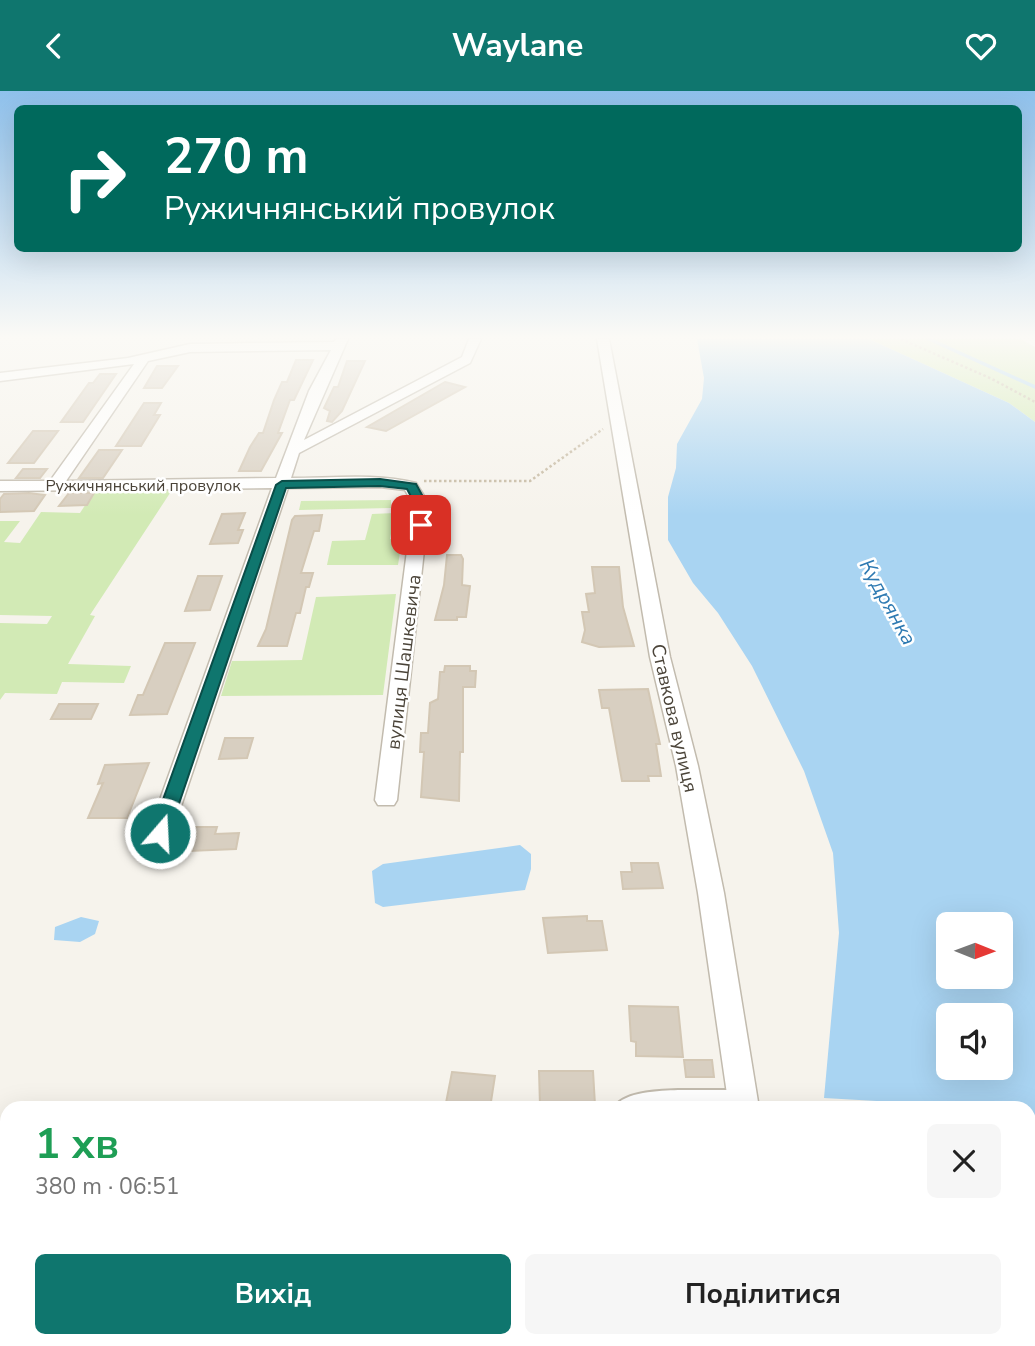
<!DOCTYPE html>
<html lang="uk">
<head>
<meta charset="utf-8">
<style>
  body { margin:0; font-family:"Nunito Sans",sans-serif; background:#f6f6f6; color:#222; height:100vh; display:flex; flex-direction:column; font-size:26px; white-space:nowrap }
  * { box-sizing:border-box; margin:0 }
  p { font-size:23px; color:#767676 }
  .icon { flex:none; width:38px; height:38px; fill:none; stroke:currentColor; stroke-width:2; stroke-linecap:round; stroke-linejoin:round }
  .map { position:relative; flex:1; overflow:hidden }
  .side { position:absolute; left:0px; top:1010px; width:1036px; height:247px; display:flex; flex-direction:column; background:#fff; border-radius:21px 21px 0 0; box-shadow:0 7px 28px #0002 }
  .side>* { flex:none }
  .guide { position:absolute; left:14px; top:14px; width:1008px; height:147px; border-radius:10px; box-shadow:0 7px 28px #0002; background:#00695c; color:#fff; overflow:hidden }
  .needle { width:46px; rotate:91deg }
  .buttons { position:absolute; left:936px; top:821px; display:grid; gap:14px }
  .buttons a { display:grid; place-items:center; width:77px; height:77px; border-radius:10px; background:#fff; box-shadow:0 7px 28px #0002; font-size:35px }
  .pin { position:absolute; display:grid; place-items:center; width:60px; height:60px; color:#fff; margin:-30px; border-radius:14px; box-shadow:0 4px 10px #0006 }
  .me { position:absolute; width:77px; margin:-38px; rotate:19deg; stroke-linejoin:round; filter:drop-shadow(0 0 5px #0008) }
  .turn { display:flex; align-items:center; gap:24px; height:147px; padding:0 35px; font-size:32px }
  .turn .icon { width:91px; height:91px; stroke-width:2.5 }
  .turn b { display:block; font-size:49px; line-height:60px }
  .round { display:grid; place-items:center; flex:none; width:74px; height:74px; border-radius:10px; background:#f6f6f6 }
  .summary { display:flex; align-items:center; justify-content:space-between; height:119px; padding:0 35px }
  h1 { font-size:42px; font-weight:700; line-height:52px; color:#1e9e55 }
  .cta { display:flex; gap:14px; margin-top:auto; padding:14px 35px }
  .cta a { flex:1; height:80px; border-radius:10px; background:#0f766e; color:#fff; font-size:28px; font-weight:700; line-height:80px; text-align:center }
  .cta a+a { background:#f6f6f6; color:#222 }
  header { display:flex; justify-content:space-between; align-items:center; height:91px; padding:0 35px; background:#0f766e; color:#fff; font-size:32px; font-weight:700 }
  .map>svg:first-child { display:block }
</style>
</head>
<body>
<header><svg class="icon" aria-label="back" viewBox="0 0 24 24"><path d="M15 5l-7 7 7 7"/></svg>Waylane<svg class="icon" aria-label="heart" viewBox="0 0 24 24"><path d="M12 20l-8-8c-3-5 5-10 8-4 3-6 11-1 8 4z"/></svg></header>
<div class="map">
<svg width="1035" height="1255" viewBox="0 0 1035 1255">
  <rect width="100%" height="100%" fill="#f6f3ec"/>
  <!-- green -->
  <path fill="#d2eab5" d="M869 248H1021L1035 256V331L1009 312Z
    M95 399H172L90 524 95 525 68 573 131 575 124 592 62 591 57 603 5 602 0 609V532L47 533 52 525 0 524V430H20L4 451 20 452 41 421 80 422Z
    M391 409V417L299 419 301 410Z
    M395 422 390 448 402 449 398 474H327L332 450 365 449 372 423Z
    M396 503 383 604 221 605 232 570 302 569 316 506Z"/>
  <!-- water -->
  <path fill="#a9d4f2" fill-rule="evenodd" d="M697 248H869L1009 312 1035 331V1255H801V1250H1029V1017H930L929 1013 824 1007 839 842 833 762 804 680 752 575 718 522 693 492 668 449V406L676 377 677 353 702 308 704 287ZM1001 833V886H948V833ZM948 924H1001V976H948Z
    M520 754 531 763V778L525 799 383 816 375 812 372 780 383 773Z
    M81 826 99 830 95 843 80 851 54 849 55 836Z"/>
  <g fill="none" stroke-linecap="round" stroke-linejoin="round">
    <!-- stream -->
    <path stroke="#a9d4f2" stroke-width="3.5" d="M929 248 1035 296"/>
  </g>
  <!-- building -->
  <path fill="#d8cfc1" stroke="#d3c7b4" stroke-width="2" d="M296 269H313L294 309H290L278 342H282L261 380H239L250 356 259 342H263L274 309 282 291H287Z
    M347 270H365L342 320 332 331 327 330 330 320 324 317 334 296H338Z
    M157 275H178L162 297H144Z
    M100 283H116L83 331H61L89 292H93Z
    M445 291 465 296 386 340 367 336Z
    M144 312H161L154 324H160L141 355H116Z
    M33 340H58L34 372H8Z
    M99 359H122L103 387H79Z
    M23 378H47L40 387H16Z
    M69 402H94L87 414 59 415Z
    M4 403 29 402 45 404 34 420 0 421V408Z
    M245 422 238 439H243L238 452 210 453 222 423Z
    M322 424 319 440H314L301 482H313L309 496H306L300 522H296L287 555H258L266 538 292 429 295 425Z
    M447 464H461L463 468 462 494 470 495 466 526H457V529H435L444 494Z
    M592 476H619L623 516 634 555 599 556 582 551 585 539 582 521H589L586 503 595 502Z
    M198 485H222L210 519 185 520Z
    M165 552H195L167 623 130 624 138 604H143Z
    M445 575H470V580H476L475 596H463V661H460L459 710 421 706 424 661H420L421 642H428L430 612 438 608 440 581H444Z
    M648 598 660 653H656L661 685H648L649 690H622L609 617H602L599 599Z
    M59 613H98L91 628H51Z
    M225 647H253L247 667 219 668Z
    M149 672 127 727H88L103 692 98 693 105 674Z
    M194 736H217L215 743 239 742 236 758 189 760Z
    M631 772H658L663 797 623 798 621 781H632Z
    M587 825V830H602L607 859 548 862 543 827Z
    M629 915 678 916 683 966 636 965V951L631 950Z
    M684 969H712L714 986H686Z
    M539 980H593L595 1014H540Z
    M452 981 495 985 490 1017H445Z"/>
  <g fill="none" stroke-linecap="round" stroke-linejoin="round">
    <defs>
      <path id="lane" d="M678 999H740L745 1001 748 1005 745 1009 740 1011H678L636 1017H614C624 1000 660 1000 678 999Z
        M535 1250H606L604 1255H537Z"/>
      <path id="street" d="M336 248H348L304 349 462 266 469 248H481L470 272 299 362 291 387C332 387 376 382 416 392L429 413 397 709 394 714H378L375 709 413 413 405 399 380 396 288 397 172 742 168 748H152L148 742 272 397 0 400V390H50L134 273 0 290V282L128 267 190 253 334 251ZM331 259 309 300 276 387 66 390 148 270 190 261Z
        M597 248H609L670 566 698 675 724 802 759 1017H729L698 802 676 675 650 566Z
        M7 1097V1127L0 1128V1098Z
        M197 1250H233L232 1255H196Z
        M747 1250H783L784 1255H748Z"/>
    </defs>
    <!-- lane casing -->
    <use href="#lane" stroke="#c2bbae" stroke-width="4"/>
    <!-- street casing -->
    <use href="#street" stroke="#c2bbae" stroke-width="3"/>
    <!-- path -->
    <path stroke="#c4b79f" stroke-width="2.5" stroke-dasharray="2.5 2.5" stroke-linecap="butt" d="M901 248 992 288 1035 311
      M424 390H530L603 338"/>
    <!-- lane -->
    <use href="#lane" fill="#fff" fill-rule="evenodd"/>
    <!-- street -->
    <use href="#street" fill="#fff" fill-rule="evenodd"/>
  </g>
  <!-- sky -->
  <linearGradient id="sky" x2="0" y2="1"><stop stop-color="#8fc1ec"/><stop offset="0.58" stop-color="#fbfaf6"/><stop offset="1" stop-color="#fbfaf6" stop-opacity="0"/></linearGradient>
  <rect width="1035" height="424" fill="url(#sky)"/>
  <!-- route -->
  <path fill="#0f766e" stroke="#0a4d48" stroke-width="2" d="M380 388 416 393 427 413 425 437 414 434 415 413 407 398 380 395 286 397 169 742 160 748 153 746 151 742 276 394 282 390Z"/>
  <g text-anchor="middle" stroke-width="5" stroke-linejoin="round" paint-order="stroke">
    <!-- far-street labels -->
    <g font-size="16" fill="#4b4439" stroke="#fff">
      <text x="143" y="400">Ружичнянський провулок</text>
    </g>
    <!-- street labels -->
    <g font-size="19" fill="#4b4439" stroke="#fff">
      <text transform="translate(403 571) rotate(-83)" y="7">вулиця Шашкевича</text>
      <text transform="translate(675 627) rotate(77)" y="7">Ставкова вулиця</text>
    </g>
    <!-- water labels -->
    <g font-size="21" font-style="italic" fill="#2e7ab2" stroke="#fff">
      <text transform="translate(888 511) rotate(61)" y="7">Кудрянка</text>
    </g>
  </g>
</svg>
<div class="buttons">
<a><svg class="needle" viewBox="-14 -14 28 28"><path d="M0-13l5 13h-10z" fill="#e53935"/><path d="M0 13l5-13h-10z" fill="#767676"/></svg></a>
<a><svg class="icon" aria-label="sound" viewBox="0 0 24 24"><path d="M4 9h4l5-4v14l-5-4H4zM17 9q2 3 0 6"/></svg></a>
</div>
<div class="pin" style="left:421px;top:434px;background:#d93025"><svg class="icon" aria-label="arrive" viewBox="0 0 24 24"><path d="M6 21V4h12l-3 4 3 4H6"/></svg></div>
<svg class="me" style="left:160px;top:742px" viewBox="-20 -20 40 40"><circle r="17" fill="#0f766e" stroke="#fff" stroke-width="3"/><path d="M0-11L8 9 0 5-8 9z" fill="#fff"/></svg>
<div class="guide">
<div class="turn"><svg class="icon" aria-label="right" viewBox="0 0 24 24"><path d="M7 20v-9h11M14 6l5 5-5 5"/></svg><div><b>270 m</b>Ружичнянський провулок</div></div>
</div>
<section class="side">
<div class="summary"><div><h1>1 хв</h1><p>380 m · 06:51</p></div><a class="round"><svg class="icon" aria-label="close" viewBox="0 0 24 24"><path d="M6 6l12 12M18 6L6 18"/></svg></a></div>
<div class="cta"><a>Вихід</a><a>Поділитися</a></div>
</section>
</div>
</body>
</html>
